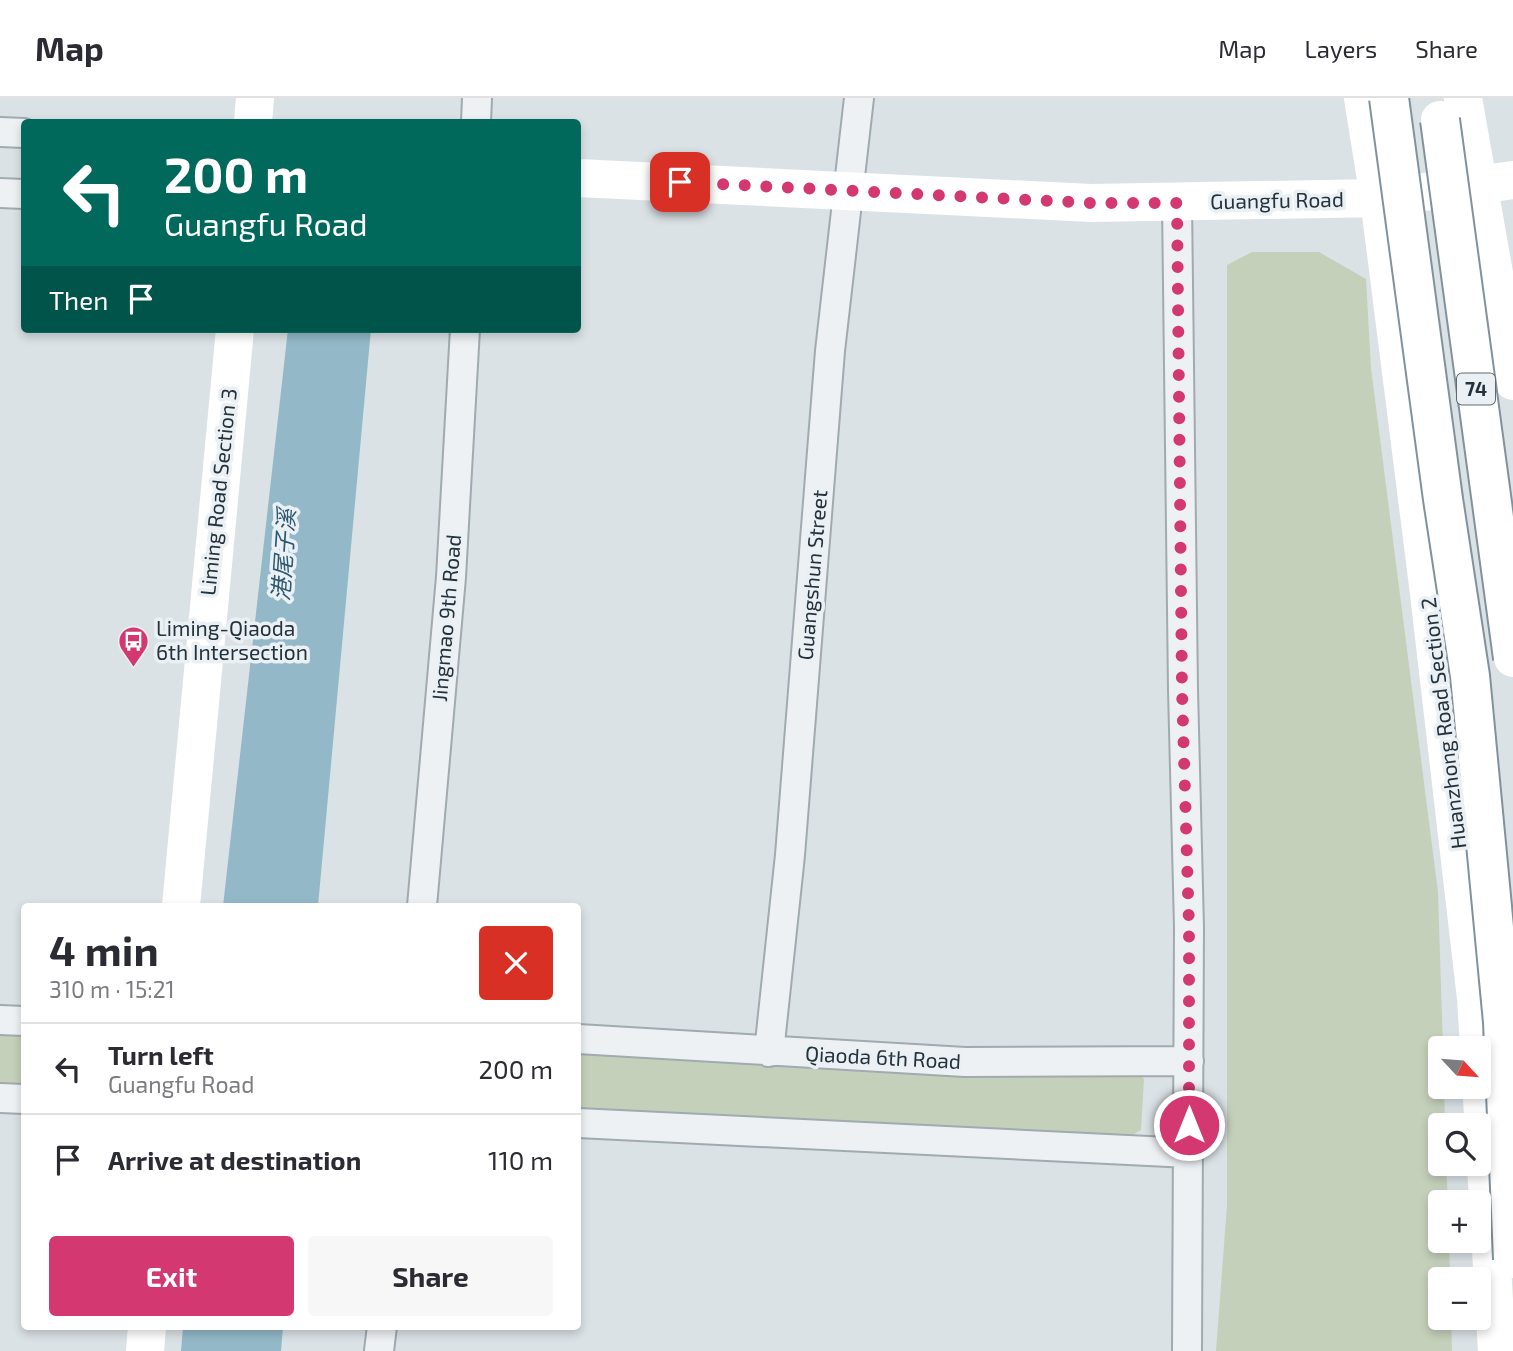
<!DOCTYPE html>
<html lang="en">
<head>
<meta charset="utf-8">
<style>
  body { margin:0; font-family:"Exo 2","Noto Sans TC",sans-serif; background:#f7f7f7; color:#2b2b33; height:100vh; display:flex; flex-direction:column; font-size:26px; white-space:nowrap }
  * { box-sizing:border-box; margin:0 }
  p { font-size:23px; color:#7c7c81 }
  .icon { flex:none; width:38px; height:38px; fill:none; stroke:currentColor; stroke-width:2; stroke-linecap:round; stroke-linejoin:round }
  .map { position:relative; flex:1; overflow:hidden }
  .side { position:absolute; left:21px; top:805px; width:560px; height:427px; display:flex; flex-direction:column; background:#fff; border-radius:7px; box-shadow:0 4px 10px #0003 }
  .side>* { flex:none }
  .banner { position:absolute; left:21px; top:21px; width:560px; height:214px; border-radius:7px; box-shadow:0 4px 10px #0003; background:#00695c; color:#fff; overflow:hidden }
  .needle { width:46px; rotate:116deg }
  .buttons { position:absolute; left:1428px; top:938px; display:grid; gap:14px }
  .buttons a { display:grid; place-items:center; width:63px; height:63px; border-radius:7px; background:#fff; box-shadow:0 4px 10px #0003; font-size:35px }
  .pin { position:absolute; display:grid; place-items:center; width:60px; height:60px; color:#fff; margin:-30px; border-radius:14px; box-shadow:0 4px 10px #0006 }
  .me { position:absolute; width:77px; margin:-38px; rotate:0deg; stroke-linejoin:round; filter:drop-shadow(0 0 5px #0008) }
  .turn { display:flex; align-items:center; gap:24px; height:147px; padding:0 28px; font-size:32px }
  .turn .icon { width:91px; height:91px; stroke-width:2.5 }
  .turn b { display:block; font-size:49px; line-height:60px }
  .then { display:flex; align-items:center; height:66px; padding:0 28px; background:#0003; gap:14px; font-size:26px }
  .round { display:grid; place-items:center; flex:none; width:74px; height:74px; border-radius:7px; background:#f7f7f7 }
  .overview { display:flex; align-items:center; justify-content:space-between; height:119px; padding:0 28px }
  h1 { font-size:42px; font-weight:700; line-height:52px }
  .cta { display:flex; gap:14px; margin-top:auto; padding:14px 28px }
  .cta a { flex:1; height:80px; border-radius:7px; background:#d33871; color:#fff; font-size:28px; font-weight:700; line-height:80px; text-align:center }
  .cta a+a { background:#f7f7f7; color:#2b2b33 }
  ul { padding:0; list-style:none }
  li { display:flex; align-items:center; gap:21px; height:91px; padding:0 28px; border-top:2px solid #e1e1e2 }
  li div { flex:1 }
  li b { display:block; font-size:26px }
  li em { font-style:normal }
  header { display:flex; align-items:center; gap:42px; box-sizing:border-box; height:98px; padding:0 35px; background:#fff; border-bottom:2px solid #e1e1e2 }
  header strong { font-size:33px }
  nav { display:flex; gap:38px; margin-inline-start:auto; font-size:24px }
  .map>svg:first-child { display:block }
</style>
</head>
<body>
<header>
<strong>Map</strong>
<nav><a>Map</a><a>Layers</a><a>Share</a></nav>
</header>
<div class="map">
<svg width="1513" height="1253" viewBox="0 0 1513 1253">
  <rect width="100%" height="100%" fill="#dbe2e6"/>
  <!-- green -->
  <path fill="#c5d0bb" d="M1252 154H1319L1366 181 1371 270 1438 794 1443 950H1440V989H1444L1445 1027H1440V1066H1446L1448 1104H1440V1143H1449L1450 1181H1440V1220H1451L1452 1253H1216L1227 1107V167Z
    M0 936 24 937V988L0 987Z
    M578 952 1137 973 1144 981 1141 1032 1131 1038 578 1012Z"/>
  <!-- water -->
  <path fill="#93b9c8" d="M288 231H371L318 808H223Z
    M183 1229H283L281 1253H181Z"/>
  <!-- pier -->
  <path fill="#dbe2e6" d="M304 0H394L392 24H302Z"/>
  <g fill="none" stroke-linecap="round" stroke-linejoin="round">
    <defs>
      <path id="street" d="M476 24 477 0
        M0 34 24 35
        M0 95 24 96
        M1177 105 1183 592 1189 829 1187 1253
        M422 808 451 479 465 231
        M0 922 24 923
        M578 941 965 964 1189 963
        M769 954 790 757 830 253 859 0
        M0 1000 24 1001
        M578 1025 1189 1055
        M379 1253 382 1228"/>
    </defs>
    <!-- street casing -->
    <use href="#street" stroke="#a0aab0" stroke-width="32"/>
    <!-- street -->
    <use href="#street" stroke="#edf1f4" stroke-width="28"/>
    <!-- secondary -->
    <path stroke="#fff" stroke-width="38" d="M1363 0 1379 100 1428 487 1476 900 1497 1253
      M1463 0 1513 283
      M253 24 255 0
      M578 80 1091 105 1379 100 1513 82
      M181 808 235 231
      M145 1253 147 1228"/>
    <defs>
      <path id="highway-bridge" d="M1389 0 1443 401 1470 578 1503 924 1513 1161
        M1440 22 1513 560"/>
    </defs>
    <!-- highway-bridge casing -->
    <use href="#highway-bridge" stroke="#82929d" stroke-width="42" stroke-linecap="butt"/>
    <!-- highway-bridge -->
    <use href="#highway-bridge" stroke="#fff" stroke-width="38"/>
  </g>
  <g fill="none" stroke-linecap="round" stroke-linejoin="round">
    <!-- route -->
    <path stroke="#d33871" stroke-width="12" stroke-dasharray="0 21.6" d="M680 84 1091 105H1177L1182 592 1189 829V1027"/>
  </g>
  <!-- icons -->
  <defs>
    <symbol id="bus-pin" viewBox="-11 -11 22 30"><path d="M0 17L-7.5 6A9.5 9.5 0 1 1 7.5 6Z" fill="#d33871" stroke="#eaf0f4"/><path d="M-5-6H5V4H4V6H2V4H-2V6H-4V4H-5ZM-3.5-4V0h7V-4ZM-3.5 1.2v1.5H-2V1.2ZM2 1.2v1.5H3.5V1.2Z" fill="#fff"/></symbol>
  </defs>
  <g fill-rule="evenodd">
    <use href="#bus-pin" x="116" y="526" width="35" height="47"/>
  </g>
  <g text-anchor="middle" stroke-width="7" stroke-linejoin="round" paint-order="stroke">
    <!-- shield labels -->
    <rect fill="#eaf0f4" stroke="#5f6b73" stroke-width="2" x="1457" y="275.5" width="38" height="31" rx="5"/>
    <g font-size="19" font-weight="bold" fill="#24323c">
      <text x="1476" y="298">74</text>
    </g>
    <!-- street labels -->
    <g font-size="21" fill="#24323c" stroke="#eaf0f4">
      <text transform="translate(1277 103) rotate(-1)" y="7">Guangfu Road</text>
      <text transform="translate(219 394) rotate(-84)" y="7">Liming Road Section 3</text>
      <text transform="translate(813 477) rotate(-85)" y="7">Guangshun Street</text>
      <text transform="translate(447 520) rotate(-85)" y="7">Jingmao 9th Road</text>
      <text transform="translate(1444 625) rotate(-97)" y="7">Huanzhong Road Section 2</text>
      <text transform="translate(883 960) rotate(3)" y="7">Qiaoda 6th Road</text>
    </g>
    <!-- poi labels -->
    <g font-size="21" fill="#24323c" stroke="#eaf0f4" text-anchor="start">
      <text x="156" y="538">Liming-Qiaoda<tspan x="156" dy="24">6th Intersection</tspan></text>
    </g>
    <!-- water labels -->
    <g font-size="23" font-style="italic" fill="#2d5a72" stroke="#eaf0f4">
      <text transform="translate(284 457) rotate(-86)" y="8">港尾子溪</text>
    </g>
  </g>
</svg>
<div class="buttons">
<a><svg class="needle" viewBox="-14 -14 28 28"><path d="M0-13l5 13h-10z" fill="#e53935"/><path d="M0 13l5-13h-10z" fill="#7c7c81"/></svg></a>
<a><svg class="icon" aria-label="search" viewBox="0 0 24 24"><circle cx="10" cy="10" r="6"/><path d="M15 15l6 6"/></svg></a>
<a>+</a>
<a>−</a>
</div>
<div class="pin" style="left:680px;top:84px;background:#d93025"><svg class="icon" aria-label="arrive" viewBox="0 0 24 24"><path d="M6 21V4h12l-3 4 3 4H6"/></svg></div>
<svg class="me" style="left:1189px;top:1027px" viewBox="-20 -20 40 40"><circle r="17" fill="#d33871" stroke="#fff" stroke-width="3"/><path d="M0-11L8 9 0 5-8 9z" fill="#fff"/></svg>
<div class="banner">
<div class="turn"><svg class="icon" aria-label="left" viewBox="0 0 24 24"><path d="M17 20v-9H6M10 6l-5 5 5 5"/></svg><div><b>200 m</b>Guangfu Road</div></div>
<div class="then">Then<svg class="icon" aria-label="arrive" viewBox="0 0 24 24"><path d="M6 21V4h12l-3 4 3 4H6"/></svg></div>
</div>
<section class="side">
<div class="overview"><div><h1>4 min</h1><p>310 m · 15:21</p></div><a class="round" style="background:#d93025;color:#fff"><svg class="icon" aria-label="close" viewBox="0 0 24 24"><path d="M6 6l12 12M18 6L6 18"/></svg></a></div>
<ul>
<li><svg class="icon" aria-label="left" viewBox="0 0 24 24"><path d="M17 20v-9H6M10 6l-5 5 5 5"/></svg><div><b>Turn left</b><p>Guangfu Road</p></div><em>200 m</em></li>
<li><svg class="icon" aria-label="arrive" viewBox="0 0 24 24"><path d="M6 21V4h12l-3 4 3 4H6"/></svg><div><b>Arrive at destination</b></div><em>110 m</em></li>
</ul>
<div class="cta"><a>Exit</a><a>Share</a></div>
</section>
</div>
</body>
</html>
